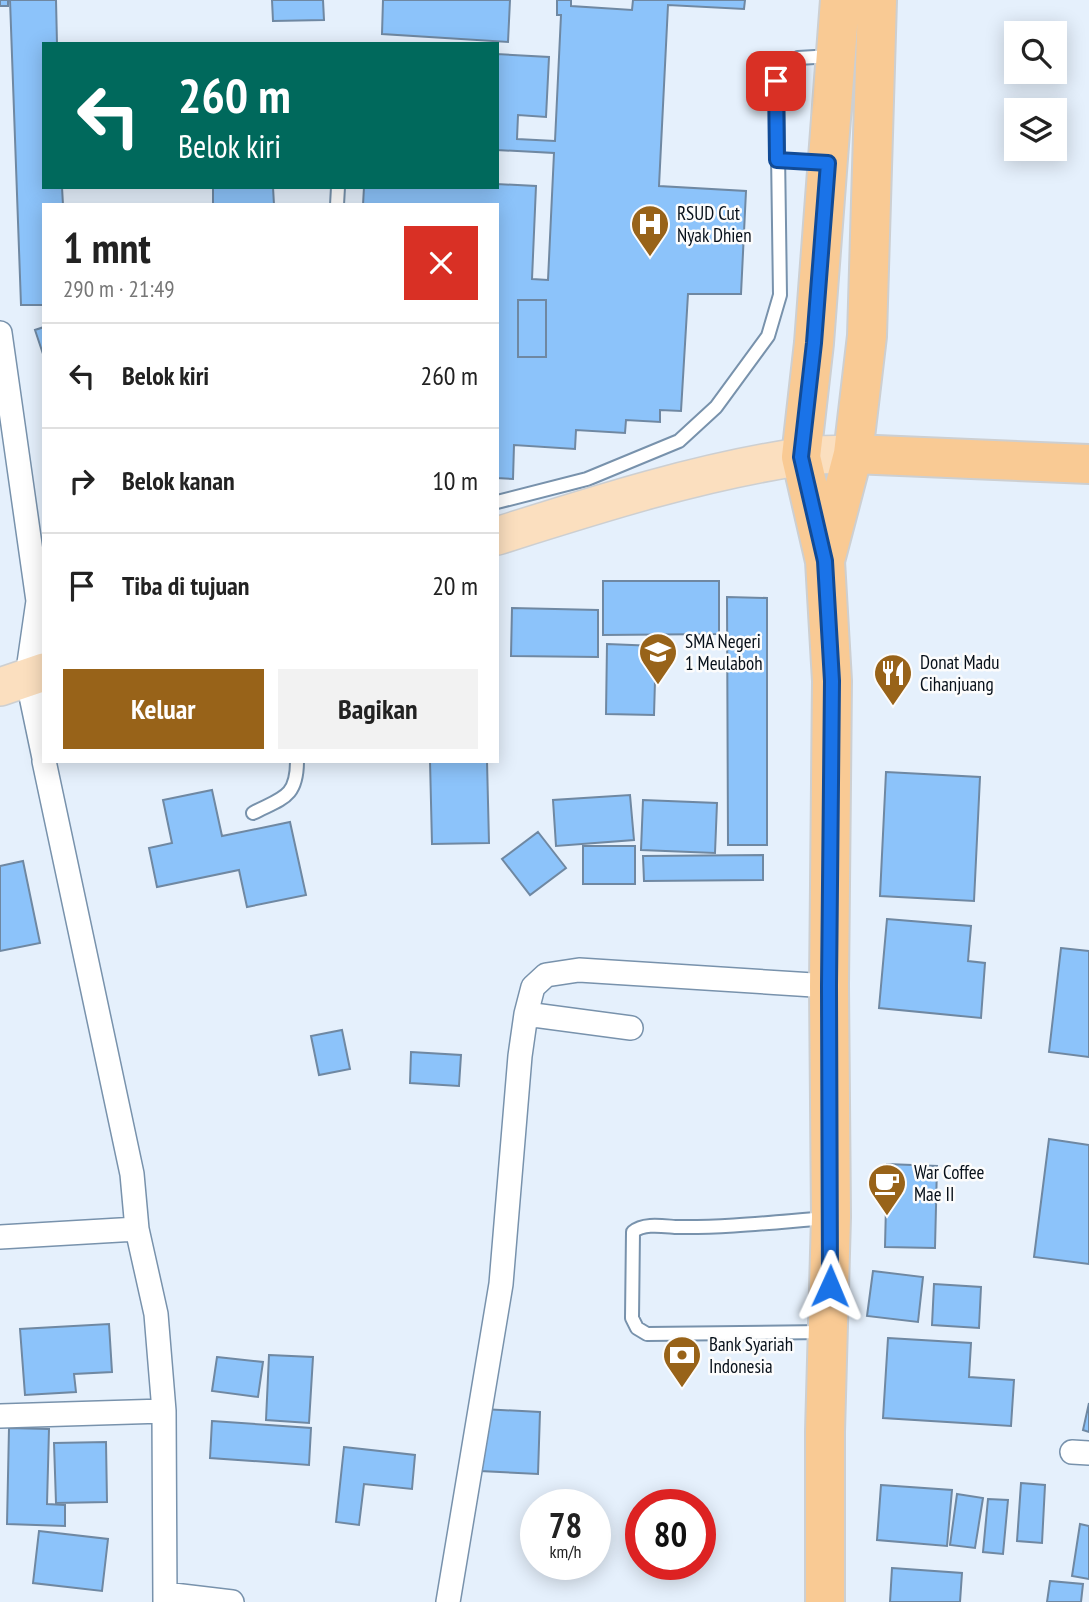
<!DOCTYPE html>
<html lang="id">
<head>
<meta charset="utf-8">
<style>
  body { margin:0; font-family:"PT Sans Narrow",sans-serif; background:#f2f2f2; color:#222; height:100vh; display:flex; flex-direction:column; font-size:26px; white-space:nowrap }
  * { box-sizing:border-box; margin:0 }
  p { font-size:23px; color:#767676 }
  .icon { flex:none; width:38px; height:38px; fill:none; stroke:currentColor; stroke-width:2; stroke-linecap:round; stroke-linejoin:round }
  .map { position:relative; flex:1; overflow:hidden }
  .sheet { position:absolute; left:42px; top:203px; width:457px; height:560px; display:flex; flex-direction:column; background:#fff; border-radius:0px; box-shadow:0 4px 18px #0003 }
  .sheet>* { flex:none }
  .banner { position:absolute; left:42px; top:42px; width:457px; height:147px; border-radius:0px; box-shadow:0 4px 18px #0003; background:#00695c; color:#fff; overflow:hidden }
  .tools { position:absolute; left:1004px; top:21px; display:grid; gap:14px }
  .tools a { display:grid; place-items:center; width:63px; height:63px; border-radius:0px; background:#fff; box-shadow:0 4px 18px #0003; font-size:35px }
  .speed { position:absolute; left:520px; top:1489px; display:flex; gap:14px; font-size:35px; font-weight:700; text-align:center }
  .speed>* { display:grid; place-content:center; width:91px; height:91px; border-radius:50%; background:#fff; box-shadow:0 4px 18px #0003; line-height:1 }
  .speed small { font-size:18px; font-weight:400 }
  .speed .limit { border:10px solid #d22; background:#fff; color:#111 }
  .pin { position:absolute; display:grid; place-items:center; width:60px; height:60px; color:#fff; margin:-30px; border-radius:14px; box-shadow:0 4px 10px #0006 }
  .me { position:absolute; width:77px; margin:-38px; rotate:1deg; stroke-linejoin:round; filter:drop-shadow(0 0 5px #0008) }
  .turn { display:flex; align-items:center; gap:24px; height:147px; padding:0 21px; font-size:32px }
  .turn .icon { width:91px; height:91px; stroke-width:2.5 }
  .turn b { display:block; font-size:49px; line-height:60px }
  .round { display:grid; place-items:center; flex:none; width:74px; height:74px; border-radius:0px; background:#f2f2f2 }
  .overview { display:flex; align-items:center; justify-content:space-between; height:119px; padding:0 21px }
  h1 { font-size:42px; font-weight:700; line-height:52px }
  .action { display:flex; gap:14px; margin-top:auto; padding:14px 21px }
  .action a { flex:1; height:80px; border-radius:0px; background:#986319; color:#fff; font-size:28px; font-weight:700; line-height:80px; text-align:center }
  .action a+a { background:#f2f2f2; color:#222 }
  ul { padding:0; list-style:none }
  li { display:flex; align-items:center; gap:21px; height:105px; padding:0 21px; border-top:2px solid #e0e0e0 }
  li div { flex:1 }
  li b { display:block; font-size:26px }
  li em { font-style:normal }
  .map>svg:first-child { display:block }
</style>
</head>
<body>
<div class="map">
<svg width="1089" height="1602" viewBox="0 0 1089 1602">
  <rect width="100%" height="100%" fill="#e5f0fc"/>
  <!-- building -->
  <path fill="#8cc3fa" stroke="#6f88a2" stroke-width="2" d="M0 0H8V6H0Z
    M10 0H56L57 44H44V187H62L63 205H44V305H21Z
    M272 0H323L324 20 273 21Z
    M383 0H510L508 42 382 34Z
    M557 0H571V6L632 10 633 0H745L744 9 668 5 659 186 746 191 741 294H688L681 411 660 410V422L626 420 625 433 576 430 575 449 514 445 513 479 497 478V205H363L364 187H497V184L536 186 532 279 548 280 554 153 497 150V54L549 57 546 117 518 115 517 139 555 141 561 15H557Z
    M213 187H273L274 205H213Z
    M518 300H546V357H518Z
    M44 327V357L35 330Z
    M603 581H719V634L603 635Z
    M727 597 767 598V845H728Z
    M512 608 598 610V657L511 656Z
    M607 644 656 646 654 715 606 714Z
    M430 761H487L489 843 432 844Z
    M886 772 980 777 974 901 880 896Z
    M212 790 222 836 290 822 306 895 247 907 239 870 157 887 149 848 172 843 163 800Z
    M630 795 634 840 556 846 553 800Z
    M643 800 717 803 715 853 641 850Z
    M538 832 566 868 530 895 502 859Z
    M583 846H635V884H583Z
    M763 855V880L644 881 643 856Z
    M23 861 40 943 0 951V866Z
    M887 919 971 926 968 961 985 963 981 1018 879 1008Z
    M1061 948 1089 951V1057L1049 1052Z
    M342 1030 350 1069 319 1075 311 1036Z
    M411 1052 461 1055 459 1086 410 1083Z
    M1049 1139 1089 1145V1264L1034 1257Z
    M887 1164 937 1166 935 1248 885 1247Z
    M873 1271 923 1277 918 1322 867 1316Z
    M934 1284 981 1287 979 1328 932 1325Z
    M109 1324 112 1372 74 1374 76 1392 25 1395 20 1329Z
    M888 1338 971 1343 969 1377 1014 1380 1011 1426 883 1418Z
    M269 1355 313 1357 309 1423 266 1420Z
    M217 1357 263 1362 258 1397 212 1391Z
    M1089 1403V1432L1083 1430Z
    M482 1409 540 1412 538 1474 480 1471Z
    M212 1421 311 1428 309 1465 210 1458Z
    M9 1428 49 1429 47 1504 65 1505V1526L7 1524Z
    M106 1442 107 1502 56 1503 54 1443Z
    M344 1447 415 1455 412 1489 364 1484 359 1525 336 1522Z
    M1021 1483 1045 1485 1042 1543 1017 1541Z
    M881 1485 952 1490 947 1546 877 1540Z
    M957 1494 983 1498 975 1548 950 1545Z
    M988 1499 1008 1500 1003 1554 983 1552Z
    M1080 1524 1089 1526V1579L1072 1576Z
    M39 1531 108 1539 102 1591 33 1583Z
    M892 1568 962 1573 960 1602H890Z
    M1050 1581 1083 1584 1081 1602H1047Z"/>
  <g fill="none" stroke-linecap="round" stroke-linejoin="round">
    <defs>
      <path id="lane" d="M777 160 822 162
        M337 205 338 187
        M497 502 587 479 679 441 716 407 768 336 780 295 777 81 785 65 798 58 832 56
        M253 813C282 798 297 798 297 761
        M825 1332 647 1334 637 1328 632 1318 633 1232C643 1223 662 1226 675 1227 726 1228 776 1222 827 1218"/>
      <path id="street" d="M0 333 38 601 27 677 44 758
        M44 761 132 1174 137 1229 156 1314 164 1411 165 1602
        M526 1014 631 1028
        M0 1237 137 1229
        M0 1416 164 1411
        M1072 1452 1089 1453
        M165 1594 232 1602
        M448 1602 501 1284 520 1056 526 1014 533 987 546 975 579 970 829 986"/>
      <path id="primary" d="M497 536C595 505 698 472 799 457 817 454 835 455 853 454
        M0 687 44 672"/>
      <path id="highway" d="M853 454 1089 464
        M826 557 853 454 867 336 877 0
        M825 1602V1432L831 1217 829 986 832 681 825 561 801 457 814 343 840 0"/>
    </defs>
    <!-- lane casing -->
    <use href="#lane" stroke="#7892ac" stroke-width="16"/>
    <!-- street casing -->
    <use href="#street" stroke="#7892ac" stroke-width="26"/>
    <!-- primary casing -->
    <use href="#primary" stroke="#cdcfd1" stroke-width="40"/>
    <!-- highway casing -->
    <use href="#highway" stroke="#cdcfd1" stroke-width="42"/>
    <!-- lane -->
    <use href="#lane" stroke="#fff" stroke-width="12"/>
    <!-- street -->
    <use href="#street" stroke="#fff" stroke-width="23"/>
    <!-- primary -->
    <use href="#primary" stroke="#fbdfbf" stroke-width="37"/>
    <!-- highway -->
    <use href="#highway" stroke="#f9ca94" stroke-width="38"/>
  </g>
  <g fill="none" stroke-linecap="round" stroke-linejoin="round">
    <defs>
      <path id="route" d="M776 81 777 160 828 163 814 343 801 457 825 561 832 681 829 986 830 1286"/>
    </defs>
    <!-- route casing -->
    <use href="#route" stroke="#114b97" stroke-width="18"/>
    <!-- route -->
    <use href="#route" stroke="#1a73e8" stroke-width="12"/>
  </g>
  <!-- icons -->
  <defs>
    <symbol id="hospital-pin" viewBox="-11 -11 22 30"><path d="M0 17L-7.5 6A9.5 9.5 0 1 1 7.5 6Z" fill="#986319" stroke="#fcfcfc"/><path d="M-5-5h3v3.5h4V-5h3V5h-3V1.5h-4V5h-3Z" fill="#fff"/></symbol>
    <symbol id="school-pin" viewBox="-11 -11 22 30"><path d="M0 17L-7.5 6A9.5 9.5 0 1 1 7.5 6Z" fill="#986319" stroke="#fcfcfc"/><path d="M0-5L7-2L0 1L-7-2ZM-4 1L0 2.5L4 1V4Q0 6-4 4Z" fill="#fff"/></symbol>
    <symbol id="restaurant-pin" viewBox="-11 -11 22 30"><path d="M0 17L-7.5 6A9.5 9.5 0 1 1 7.5 6Z" fill="#986319" stroke="#fcfcfc"/><path d="M-5-6h1v4h1v-4h1v4h1v-4h1v5L-1.5 .5V6h-2V.5L-5-1ZM5-6V6H3V1.5H1.5Q1.5-4 5-6Z" fill="#fff"/></symbol>
    <symbol id="cafe-pin" viewBox="-11 -11 22 30"><path d="M0 17L-7.5 6A9.5 9.5 0 1 1 7.5 6Z" fill="#986319" stroke="#fcfcfc"/><path d="M-5.5-4.5H6V0H3Q3 3.5 0 3.5H-2.5Q-5.5 3.5-5.5 0ZM3-3.2v2h1.7v-2ZM-6 4.5H4V6H-6Z" fill="#fff"/></symbol>
    <symbol id="bank-pin" viewBox="-11 -11 22 30"><path d="M0 17L-7.5 6A9.5 9.5 0 1 1 7.5 6Z" fill="#986319" stroke="#fcfcfc"/><path d="M-6-4H6V4H-6ZM0-2.3a2.3 2.3 0 1 0 0 4.6a2.3 2.3 0 1 0 0-4.6Z" fill="#fff"/></symbol>
  </defs>
  <g fill-rule="evenodd">
    <use href="#hospital-pin" x="628" y="202" width="44" height="60"/>
    <use href="#school-pin" x="636" y="630" width="44" height="60"/>
    <use href="#restaurant-pin" x="871" y="651" width="44" height="60"/>
    <use href="#cafe-pin" x="865" y="1161" width="44" height="60"/>
    <use href="#bank-pin" x="660" y="1333" width="44" height="60"/>
  </g>
  <g text-anchor="middle" stroke-width="5" stroke-linejoin="round" paint-order="stroke">
    <!-- poi labels -->
    <g font-size="19" fill="#060f19" stroke="#fcfcfc" text-anchor="start">
      <text x="677" y="220">RSUD Cut<tspan x="677" dy="22">Nyak Dhien</tspan></text>
      <text x="685" y="648">SMA Negeri<tspan x="685" dy="22">1 Meulaboh</tspan></text>
      <text x="920" y="669">Donat Madu<tspan x="920" dy="22">Cihanjuang</tspan></text>
      <text x="914" y="1179">War Coffee<tspan x="914" dy="22">Mae II</tspan></text>
      <text x="709" y="1351">Bank Syariah<tspan x="709" dy="22">Indonesia</tspan></text>
    </g>
  </g>
</svg>
<div class="tools">
<a><svg class="icon" aria-label="search" viewBox="0 0 24 24"><circle cx="10" cy="10" r="6"/><path d="M15 15l6 6"/></svg></a>
<a><svg class="icon" aria-label="layers" viewBox="0 0 24 24"><path d="M12 4l9 5-9 5-9-5zM3 14l9 5 9-5"/></svg></a>
</div>
<div class="speed"><div>78<small>km/h</small></div><div class="limit">80</div></div>
<div class="pin" style="left:776px;top:81px;background:#d93025"><svg class="icon" aria-label="arrive" viewBox="0 0 24 24"><path d="M6 21V4h12l-3 4 3 4H6"/></svg></div>
<svg class="me" style="left:830px;top:1286px" viewBox="-20 -20 40 40"><path d="M0-17L14 15 0 8-14 15z" fill="#1a73e8" stroke="#fff" stroke-width="4"/></svg>
<div class="banner">
<div class="turn"><svg class="icon" aria-label="left" viewBox="0 0 24 24"><path d="M17 20v-9H6M10 6l-5 5 5 5"/></svg><div><b>260 m</b>Belok kiri</div></div>
</div>
<section class="sheet">
<div class="overview"><div><h1>1 mnt</h1><p>290 m · 21:49</p></div><a class="round" style="background:#d93025;color:#fff"><svg class="icon" aria-label="close" viewBox="0 0 24 24"><path d="M6 6l12 12M18 6L6 18"/></svg></a></div>
<ul>
<li><svg class="icon" aria-label="left" viewBox="0 0 24 24"><path d="M17 20v-9H6M10 6l-5 5 5 5"/></svg><div><b>Belok kiri</b></div><em>260 m</em></li>
<li><svg class="icon" aria-label="right" viewBox="0 0 24 24"><path d="M7 20v-9h11M14 6l5 5-5 5"/></svg><div><b>Belok kanan</b></div><em>10 m</em></li>
<li><svg class="icon" aria-label="arrive" viewBox="0 0 24 24"><path d="M6 21V4h12l-3 4 3 4H6"/></svg><div><b>Tiba di tujuan</b></div><em>20 m</em></li>
</ul>
<div class="action"><a>Keluar</a><a>Bagikan</a></div>
</section>
</div>
</body>
</html>
